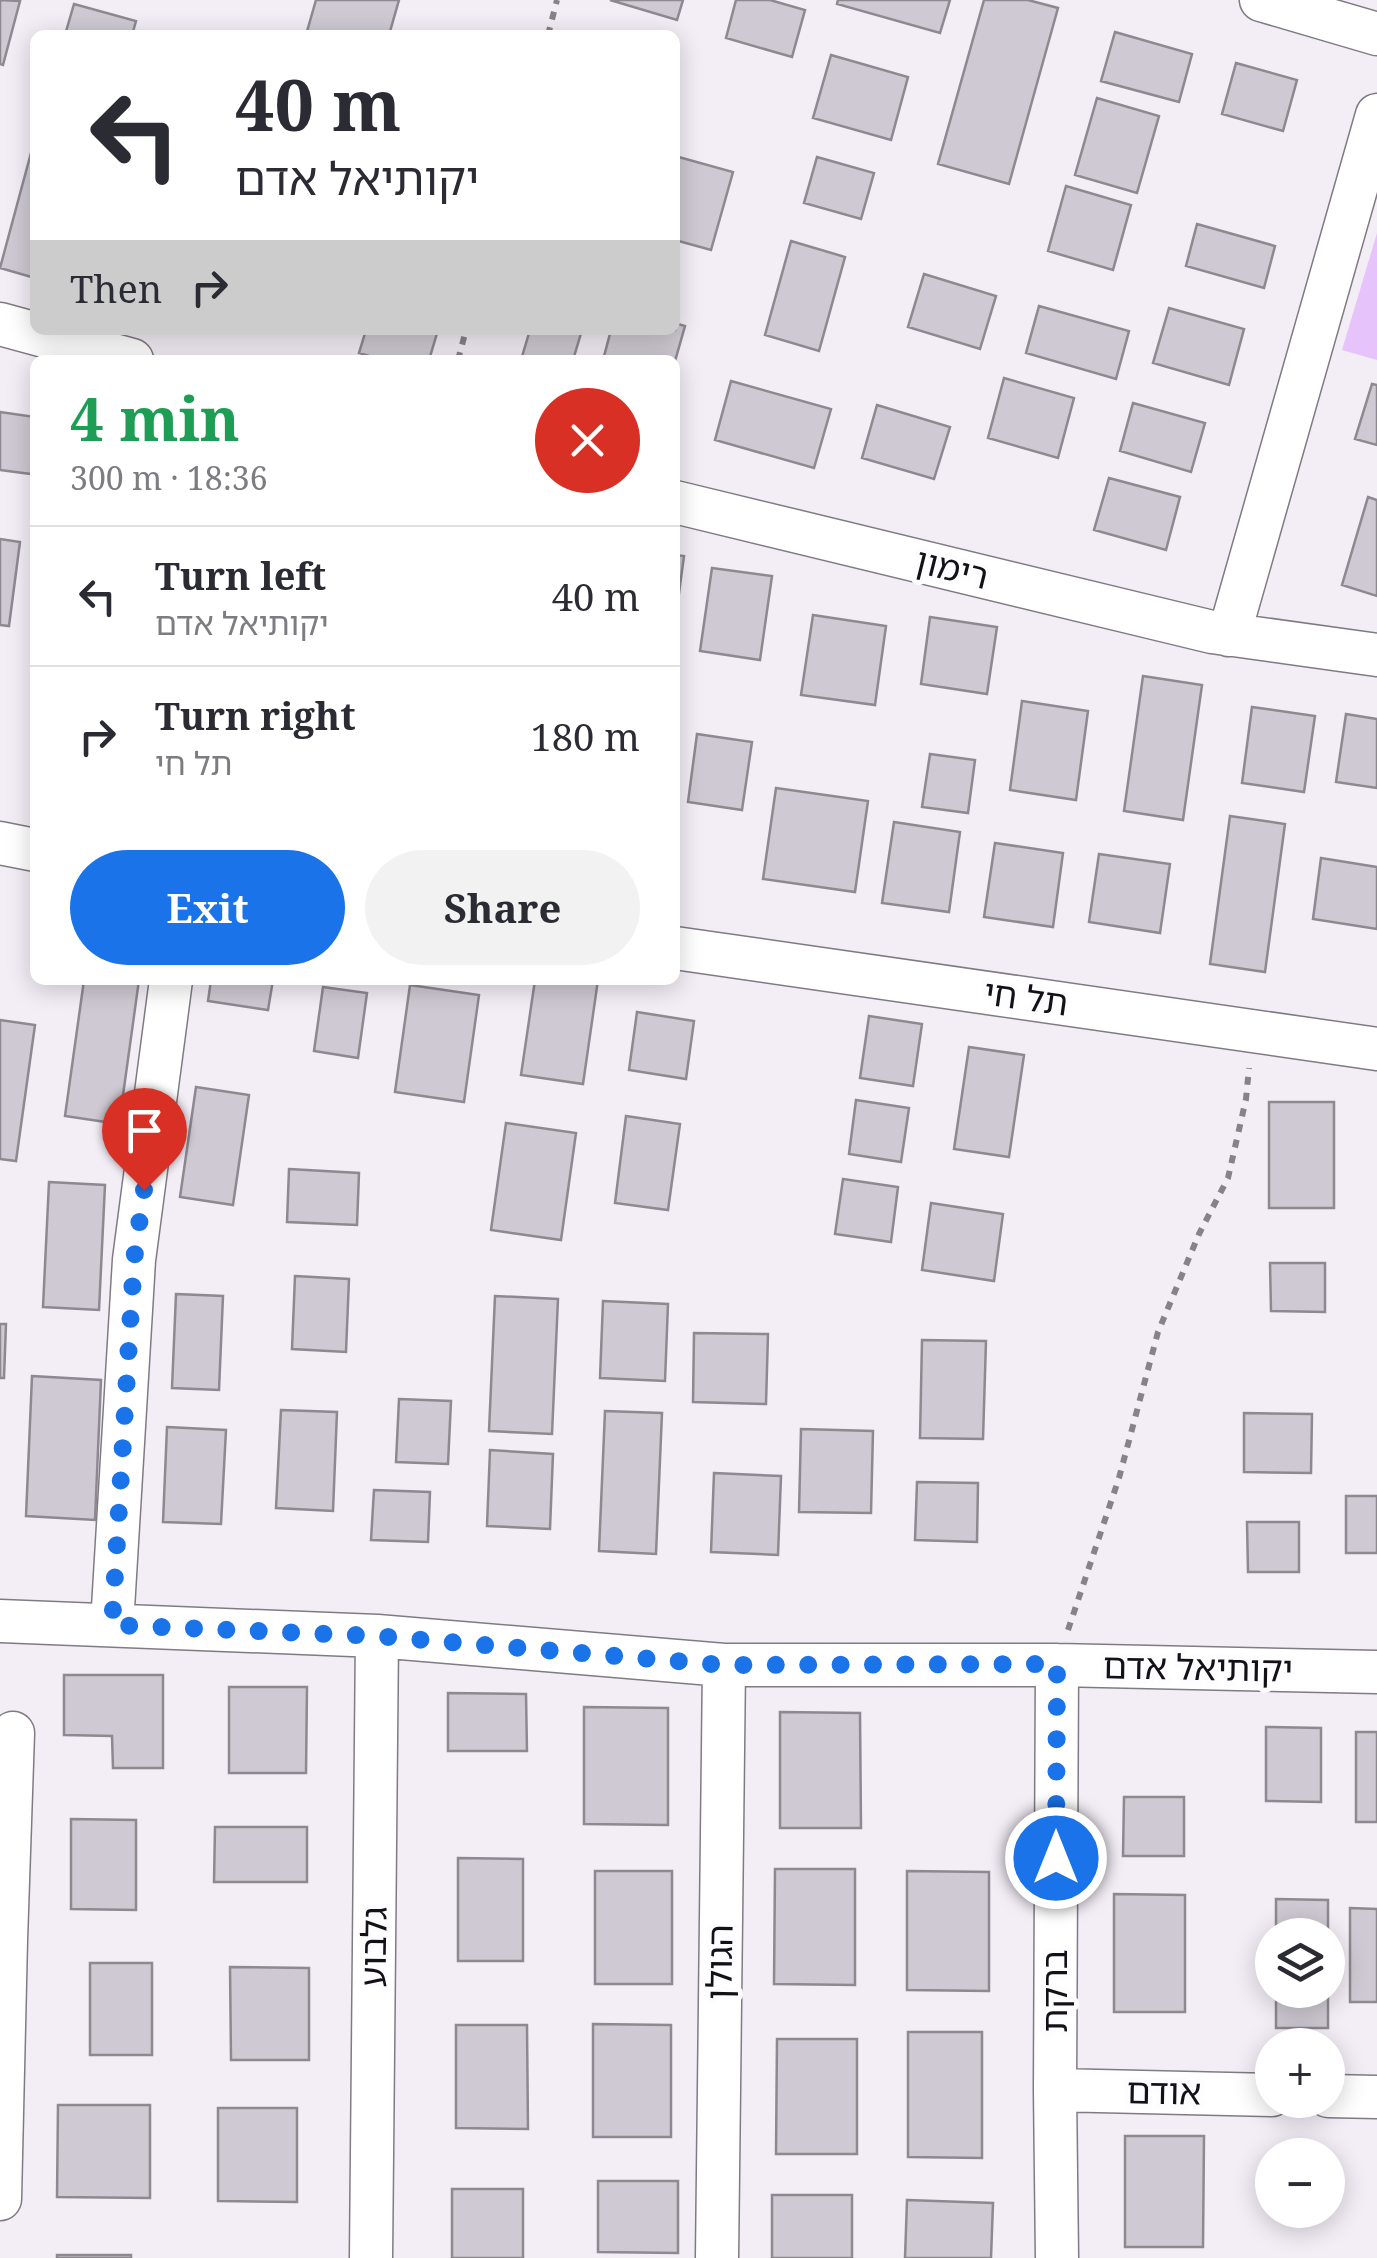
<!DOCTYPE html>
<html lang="en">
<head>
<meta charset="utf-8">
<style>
  body { margin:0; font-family:"Noto Serif","Noto Sans Hebrew",serif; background:#f2f2f3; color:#2b2b33; height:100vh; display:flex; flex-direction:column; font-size:38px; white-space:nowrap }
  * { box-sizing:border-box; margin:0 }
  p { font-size:32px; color:#7c7c81 }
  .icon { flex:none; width:55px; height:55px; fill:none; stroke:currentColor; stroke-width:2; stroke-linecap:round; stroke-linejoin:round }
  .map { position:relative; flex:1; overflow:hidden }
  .panel { position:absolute; left:30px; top:355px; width:650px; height:630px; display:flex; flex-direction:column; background:#fff; border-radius:15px; box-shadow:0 5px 25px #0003 }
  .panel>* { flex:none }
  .banner { position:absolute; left:30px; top:30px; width:650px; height:305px; border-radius:15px; box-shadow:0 5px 25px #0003; background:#fff; color:#2b2b33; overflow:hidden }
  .buttons { position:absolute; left:1255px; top:1918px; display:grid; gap:20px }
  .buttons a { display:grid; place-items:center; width:90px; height:90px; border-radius:50%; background:#fff; box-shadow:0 5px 25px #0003; font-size:50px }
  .pin { position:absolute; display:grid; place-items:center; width:85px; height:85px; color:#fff; margin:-102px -42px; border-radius:50% 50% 50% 0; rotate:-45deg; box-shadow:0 0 10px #0007 }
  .pin .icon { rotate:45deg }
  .me { position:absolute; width:110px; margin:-55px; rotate:0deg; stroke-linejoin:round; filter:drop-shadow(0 0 8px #0008) }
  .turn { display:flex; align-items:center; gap:35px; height:210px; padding:0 40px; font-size:45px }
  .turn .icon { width:130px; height:130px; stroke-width:2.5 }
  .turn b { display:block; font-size:70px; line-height:85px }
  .then { display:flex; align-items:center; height:95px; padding:0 40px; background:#0003; gap:20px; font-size:38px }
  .round { display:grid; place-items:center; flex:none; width:105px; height:105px; border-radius:52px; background:#f2f2f3 }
  .summary { display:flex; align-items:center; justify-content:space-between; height:170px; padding:0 40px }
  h1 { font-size:60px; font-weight:700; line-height:75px; color:#1e9e55 }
  .cta { display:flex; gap:20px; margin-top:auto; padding:20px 40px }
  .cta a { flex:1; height:115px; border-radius:60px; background:#1a73e8; color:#fff; font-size:40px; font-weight:700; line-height:115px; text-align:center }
  .cta a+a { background:#f2f2f3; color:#2b2b33 }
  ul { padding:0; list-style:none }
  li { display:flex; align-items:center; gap:30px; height:140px; padding:0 40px; border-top:2px solid #e1e1e2 }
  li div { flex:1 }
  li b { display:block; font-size:38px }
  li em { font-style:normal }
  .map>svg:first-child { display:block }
</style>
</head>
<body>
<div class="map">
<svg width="1377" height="2258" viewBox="0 0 1377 2258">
  <rect width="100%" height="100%" fill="#f3edf6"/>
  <!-- green -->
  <path fill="#e7c3fb" d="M1377 233V360L1342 350Z"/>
  <!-- building -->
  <path fill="#cec9d2" stroke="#8e8891" stroke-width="2.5" d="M0 0 20 1 3 65 0 64Z
    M316 0H399L389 35H306Z
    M610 0H683L677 20Z
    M736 0H770L805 10 792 57 726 38Z
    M838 0H950L940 33 837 4Z
    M984 0H1028L1058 8 1009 184 938 164Z
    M74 4 136 21 132 35H65Z
    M1115 32 1192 54 1179 102 1101 81Z
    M831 55 908 77 891 140 813 118Z
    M1236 63 1297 80 1283 131 1222 114Z
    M1097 98 1159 116 1137 193 1075 175Z
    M35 138V278L0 268Z
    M675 156 733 172 711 250 675 240Z
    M817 157 874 173 861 219 804 203Z
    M1066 186 1131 205 1113 270 1048 251Z
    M1197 224 1275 246 1264 288 1186 266Z
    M791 241 845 257 819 351 765 335Z
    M924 274 996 296 980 349 908 327Z
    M1039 306 1129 331 1116 379 1026 353Z
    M1169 308 1244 329 1229 385 1153 363Z
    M675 323 685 326 675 361 603 360 611 330H675Z
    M366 330H438L429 360H382L359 353Z
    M530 330H582L573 360H521Z
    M1004 378 1074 398 1058 458 988 438Z
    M731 381 831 409 814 468 715 440Z
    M1372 384 1377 385V445L1355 439Z
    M1133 403 1205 423 1191 472 1120 451Z
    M877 405 950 427 934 479 862 458Z
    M0 412 35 417V442L31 474 0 470Z
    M1109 478 1180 497 1166 550 1094 530Z
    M1368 497 1377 500V596L1342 585Z
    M0 539 20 542 9 626 0 625Z
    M675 555 684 556 675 623Z
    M712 568 772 576 760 660 700 651Z
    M813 615 886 626 875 705 801 695Z
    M930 617 997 627 987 694 921 684Z
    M1143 676 1202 685 1183 820 1124 811Z
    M1022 701 1088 711 1076 800 1010 790Z
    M1252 707 1315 716 1304 792 1242 783Z
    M1346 714 1377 719V788L1336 782Z
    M697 734 752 742 742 810 688 802Z
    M930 754 975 760 968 813 922 807Z
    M776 788 868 801 855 892 763 879Z
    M1230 816 1285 824 1265 972 1210 964Z
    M894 822 960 832 949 912 882 903Z
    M995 843 1063 853 1053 927 984 917Z
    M1099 854 1170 864 1160 933 1089 922Z
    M1321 858 1377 867V929L1313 919Z
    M84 980H139L119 1124 65 1116Z
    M211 980H273L268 1010 208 1001Z
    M535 980H598L583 1084 521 1075Z
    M410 985 479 995 464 1102 395 1092Z
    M323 987 367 993 358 1058 314 1051Z
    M637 1012 694 1021 686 1079 629 1070Z
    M869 1016 922 1024 913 1086 860 1078Z
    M0 1020 35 1025 16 1161 0 1159Z
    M969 1047 1024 1055 1009 1157 954 1149Z
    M196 1087 249 1095 233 1205 180 1197Z
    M856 1100 909 1108 901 1162 849 1154Z
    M1269 1102H1334V1208H1269Z
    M626 1116 680 1124 668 1210 615 1203Z
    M506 1123 576 1133 561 1240 491 1230Z
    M289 1169 359 1173 357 1225 287 1222Z
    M843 1179 898 1187 891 1242 835 1234Z
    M49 1182 105 1185 99 1310 43 1307Z
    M931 1203 1003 1214 994 1281 922 1270Z
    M1270 1263H1325V1312L1271 1311Z
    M295 1276 349 1279 346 1352 292 1349Z
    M176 1294 223 1296 219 1390 172 1388Z
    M495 1296 558 1299 552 1434 489 1431Z
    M603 1301 668 1304 665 1381 600 1378Z
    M0 1324H6L4 1378H0Z
    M694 1333 768 1334 766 1404 693 1402Z
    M922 1340 986 1341 983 1439 920 1438Z
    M32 1376 101 1380 95 1520 26 1516Z
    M399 1399 451 1401 448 1464 396 1462Z
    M281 1410 337 1412 333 1511 276 1508Z
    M605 1411 662 1413 656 1554 599 1551Z
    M1244 1413 1312 1414 1311 1473 1244 1472Z
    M167 1427 226 1430 221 1524 163 1522Z
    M801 1429 873 1431 871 1513 799 1512Z
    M490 1450 553 1454 550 1529 487 1526Z
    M714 1473 781 1476 778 1555 711 1552Z
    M917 1482 978 1483 977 1542 915 1540Z
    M374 1490 430 1492 428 1542 371 1540Z
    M1346 1496H1377V1553H1346Z
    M1247 1522H1299V1572H1248Z
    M64 1675H163V1768H113L112 1736 64 1735Z
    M229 1687H307L306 1773H229Z
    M448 1693 526 1694 527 1751H448Z
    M584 1707 668 1708V1825L584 1824Z
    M780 1712 860 1713 861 1828H780Z
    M1266 1727 1321 1728V1802L1266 1801Z
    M1356 1732H1377V1822H1356Z
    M1124 1797H1184V1856H1123Z
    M71 1819 136 1820V1910L71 1909Z
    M215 1827H307V1882H214Z
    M458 1858 523 1859V1961H458Z
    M775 1869H855V1985L774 1984Z
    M595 1871H672V1984H595Z
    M907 1871 989 1872V1991L907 1990Z
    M1114 1894 1185 1895V2012H1114Z
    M1276 1899 1328 1900V2028H1276V1990H1328V1935H1276Z
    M1350 1908 1377 1909V2002H1350Z
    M90 1963H152V2055H90Z
    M230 1967 309 1968V2060H231Z
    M593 2024 671 2025V2137H593Z
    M456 2025H527L528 2129 456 2128Z
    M908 2032H982V2158L908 2157Z
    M777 2039H857V2154H776Z
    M58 2105H150V2198L57 2197Z
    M218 2108H297V2202L218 2201Z
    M1125 2136H1204L1203 2247H1125Z
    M598 2181H678V2253L598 2252Z
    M452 2189H523V2258H452Z
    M772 2195H852V2258H772Z
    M907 2200 993 2203 991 2258H905Z
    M57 2255H131V2258H57Z"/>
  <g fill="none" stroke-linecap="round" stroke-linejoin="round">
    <defs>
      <path id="minor" d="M1261 0 1377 34
        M0 324 132 360
        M675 502 1212 632 1377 655
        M1229 635 1377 115
        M0 843 35 850
        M675 948 1377 1049
        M0 1621 377 1636 724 1665H1057L1377 1672
        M112 1625 134 1260 171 980
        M1057 1665 1055 2090 1057 2258
        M1055 2090 1272 2095
        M1328 2096 1377 2097
        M0 2199 6 1940 13 1733
        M371 2258 377 1636
        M717 2258 724 1665"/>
    </defs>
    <!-- minor casing -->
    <use href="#minor" stroke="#807b83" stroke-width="45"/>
    <!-- path -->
    <path stroke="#868288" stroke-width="6" stroke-dasharray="8 8" stroke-linecap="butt" d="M548 35 557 0
      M458 360 466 330
      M1068 1630 1119 1478 1158 1332 1199 1234 1228 1178 1246 1099 1249 1068"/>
    <!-- minor -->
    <use href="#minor" stroke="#fff" stroke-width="42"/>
  </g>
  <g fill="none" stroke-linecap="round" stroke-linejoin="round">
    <!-- route -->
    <path stroke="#1a73e8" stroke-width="18" stroke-dasharray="0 32.4" d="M144 1190 134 1260 112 1625 377 1636 724 1665 1057 1664 1056 1858"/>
  </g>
  <g text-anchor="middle" stroke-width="10" stroke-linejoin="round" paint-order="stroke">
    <!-- street labels -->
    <g font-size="35" fill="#131115" stroke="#fdfcfe">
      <text transform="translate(952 569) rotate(14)" y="12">רימון</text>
      <text transform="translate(1026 998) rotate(8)" y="12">תל חי</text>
      <text transform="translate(1198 1668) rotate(1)" y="12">יקותיאל אדם</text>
      <text transform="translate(374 1947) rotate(-89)" y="12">גלבוע</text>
      <text transform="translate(720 1962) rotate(-89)" y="12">הגולן</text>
      <text transform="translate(1055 1991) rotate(-90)" y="12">ברקת</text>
      <text transform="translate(1164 2092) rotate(1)" y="12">אודם</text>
    </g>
  </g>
</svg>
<div class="buttons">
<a><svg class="icon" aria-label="layers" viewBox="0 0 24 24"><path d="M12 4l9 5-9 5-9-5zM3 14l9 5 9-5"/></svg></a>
<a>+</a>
<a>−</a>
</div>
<div class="pin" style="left:144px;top:1190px;background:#d93025"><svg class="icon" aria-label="arrive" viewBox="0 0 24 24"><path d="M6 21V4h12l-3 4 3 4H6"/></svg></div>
<svg class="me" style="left:1056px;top:1858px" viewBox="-20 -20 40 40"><circle r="17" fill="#1a73e8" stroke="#fff" stroke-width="3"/><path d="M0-11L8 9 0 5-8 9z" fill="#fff"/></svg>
<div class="banner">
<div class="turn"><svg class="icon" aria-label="left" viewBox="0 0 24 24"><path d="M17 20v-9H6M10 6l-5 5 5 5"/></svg><div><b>40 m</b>יקותיאל אדם</div></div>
<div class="then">Then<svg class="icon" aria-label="right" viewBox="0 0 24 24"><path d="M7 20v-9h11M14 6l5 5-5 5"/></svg></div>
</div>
<section class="panel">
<div class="summary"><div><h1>4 min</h1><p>300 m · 18:36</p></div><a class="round" style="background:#d93025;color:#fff"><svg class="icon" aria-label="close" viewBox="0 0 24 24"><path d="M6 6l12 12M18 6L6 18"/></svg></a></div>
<ul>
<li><svg class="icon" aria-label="left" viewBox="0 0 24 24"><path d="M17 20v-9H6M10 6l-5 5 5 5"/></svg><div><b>Turn left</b><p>יקותיאל אדם</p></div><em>40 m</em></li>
<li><svg class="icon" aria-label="right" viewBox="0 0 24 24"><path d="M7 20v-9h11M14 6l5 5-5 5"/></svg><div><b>Turn right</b><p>תל חי</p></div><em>180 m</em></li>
</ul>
<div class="cta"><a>Exit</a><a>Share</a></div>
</section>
</div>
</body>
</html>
